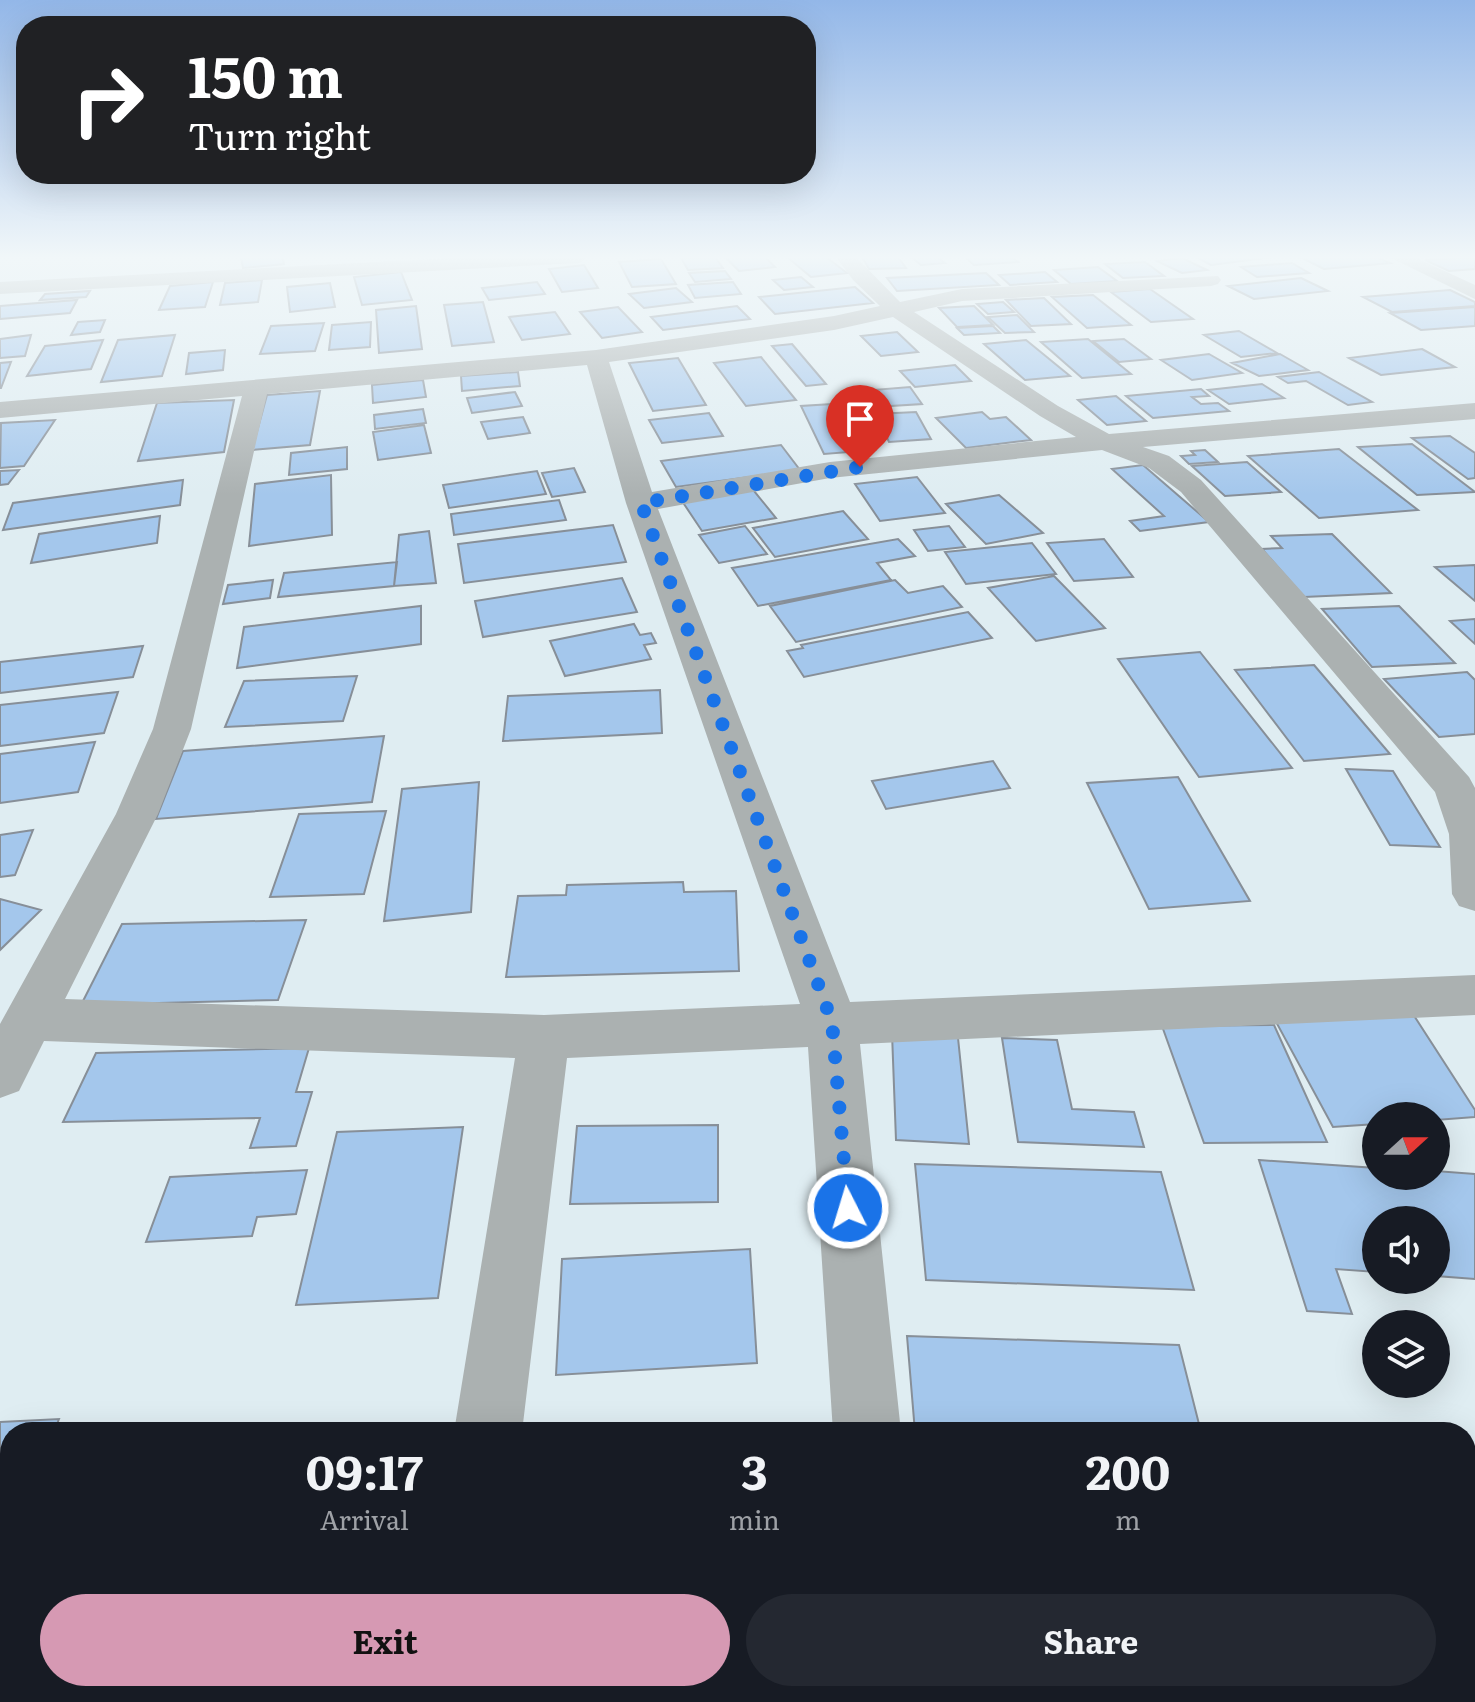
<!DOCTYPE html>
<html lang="en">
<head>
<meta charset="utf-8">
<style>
  body { margin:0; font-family:Literata,serif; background:#242831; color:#f1f3f6; height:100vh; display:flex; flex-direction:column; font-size:30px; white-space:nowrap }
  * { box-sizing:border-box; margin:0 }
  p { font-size:26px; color:#9ea1a6 }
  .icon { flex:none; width:44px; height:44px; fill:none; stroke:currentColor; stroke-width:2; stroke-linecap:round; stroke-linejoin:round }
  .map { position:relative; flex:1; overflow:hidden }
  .details { position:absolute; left:0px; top:1422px; width:1476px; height:280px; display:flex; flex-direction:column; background:#171b24; border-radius:32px 32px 0 0; box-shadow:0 8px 32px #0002 }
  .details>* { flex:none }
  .banner { position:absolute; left:16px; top:16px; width:800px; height:168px; border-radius:32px; box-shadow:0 8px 32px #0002; background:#202124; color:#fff; overflow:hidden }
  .needle { width:52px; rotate:69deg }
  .buttons { position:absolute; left:1362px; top:1102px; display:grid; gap:16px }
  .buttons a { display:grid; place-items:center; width:88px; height:88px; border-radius:50%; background:#171b24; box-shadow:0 8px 32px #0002; font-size:40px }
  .pin { position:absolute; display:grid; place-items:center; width:68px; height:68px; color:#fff; margin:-82px -34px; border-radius:50% 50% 50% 0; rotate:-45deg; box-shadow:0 0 8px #0007 }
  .pin .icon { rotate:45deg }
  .me { position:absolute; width:88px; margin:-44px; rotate:355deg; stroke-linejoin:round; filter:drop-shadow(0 0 6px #0008) }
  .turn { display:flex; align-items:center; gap:28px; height:168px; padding:0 40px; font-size:36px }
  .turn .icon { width:104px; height:104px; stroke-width:2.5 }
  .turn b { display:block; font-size:56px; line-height:68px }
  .eta { display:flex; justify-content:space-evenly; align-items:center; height:136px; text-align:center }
  .eta b { font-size:48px; font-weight:700; line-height:56px }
  .primary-button { display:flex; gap:16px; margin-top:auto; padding:16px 40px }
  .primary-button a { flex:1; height:92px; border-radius:48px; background:#d699b3; color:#111; font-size:32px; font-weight:700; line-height:92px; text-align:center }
  .primary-button a+a { background:#242831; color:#f1f3f6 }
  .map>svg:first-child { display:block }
</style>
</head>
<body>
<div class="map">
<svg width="1475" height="1702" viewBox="0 0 1475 1702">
  <rect width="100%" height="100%" fill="#dfedf2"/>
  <!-- building -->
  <path fill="#a4c7ec" stroke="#878f98" stroke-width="2" d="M241 257H282L284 264 243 268Z
    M715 257 723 268 688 270 681 258Z
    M725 257H765L775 267 739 271Z
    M787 257H826L847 273 811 277Z
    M862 257H898L906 268 869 269Z
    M911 257H937L945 263 921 265Z
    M965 257H1011L1018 262 974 265Z
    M1196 257H1274L1211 265Z
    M1300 257H1377L1390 263 1324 269Z
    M1475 257V269L1449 271 1425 260Z
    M1182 258 1207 270 1182 273 1157 261Z
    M661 259 676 284 632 287 619 262Z
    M1145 262 1164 276 1123 278 1105 264Z
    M1292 263 1309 273 1257 277 1241 267Z
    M584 265 598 288 562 292 549 269Z
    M1098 267 1117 281 1071 284 1054 270Z
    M725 271 731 279 695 282 689 273Z
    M401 272 412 300 362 305 354 277Z
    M1045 272 1057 282 1010 285 999 275Z
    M986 273 999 285 897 291 887 278Z
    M801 277 813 287 784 290 773 280Z
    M1301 278 1328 291 1254 299 1228 286Z
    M262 280 258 302 220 305 225 283Z
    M213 282 205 307 159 310 170 286Z
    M537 282 545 294 489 300 482 288Z
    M733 282 741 294 695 298 688 285Z
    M330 283 335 307 290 312 287 287Z
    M855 287 873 303 775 314 759 297Z
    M676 288 692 302 644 308 629 294Z
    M1150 289 1193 319 1151 322 1111 292Z
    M1450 290 1475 302V306L1392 312 1363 297Z
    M90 291 86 297 40 300 45 294Z
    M1093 295 1131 325 1087 328 1052 297Z
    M1044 298 1071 324 1031 326 1006 300Z
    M77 300 70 313 0 319V306Z
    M483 302 494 342 452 346 444 305Z
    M1003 302 1014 312 988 314 977 304Z
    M416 306 422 349 379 353 376 310Z
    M737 306 750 319 663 330 651 317Z
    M974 306 993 325 957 327 939 308Z
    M618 307 642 332 602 338 580 312Z
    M1475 307V326L1421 330 1390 313Z
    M555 312 570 334 522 340 509 317Z
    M1017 315 1034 332 1005 333 988 317Z
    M105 320 100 332 71 335 78 322Z
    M371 322 370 347 329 350 332 325Z
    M324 323 315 351 260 354 271 326Z
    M993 326 1000 333 964 335 957 328Z
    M1239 331 1277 353 1241 357 1204 335Z
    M897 332 918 352 881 356 861 336Z
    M31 335 25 356 0 358V339Z
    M175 335 162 376 101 382 118 340Z
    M1088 339 1131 374 1082 378 1041 342Z
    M1124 339 1151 359 1119 362 1093 341Z
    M103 340 91 369 27 376 45 346Z
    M1026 340 1070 376 1025 380 984 344Z
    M792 344 826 384 806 386 772 346Z
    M1422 349 1455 367 1381 375 1349 358Z
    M225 350 223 370 186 374 189 353Z
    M1209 354 1242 373 1192 380 1161 360Z
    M1280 354 1308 370 1259 376 1232 363Z
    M761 357 796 400 746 406 714 363Z
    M678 358 706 405 653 411 629 363Z
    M11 362 1 388H0V363Z
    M955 365 971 381 915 387 900 371Z
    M518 372 520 386 462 391 461 376Z
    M1319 372 1372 402 1348 405 1306 381 1288 383 1278 377Z
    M423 380 426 397 373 403 372 385Z
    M1262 384 1284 398 1229 404 1208 390Z
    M910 387 922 404 859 408 848 392Z
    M1201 389 1209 396 1192 397 1201 404 1218 403 1229 411 1153 418 1126 396Z
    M320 391 310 445 252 450 267 395Z
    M515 392 522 406 472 413 467 398Z
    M1116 396 1146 421 1107 425 1078 400Z
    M234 400 224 452 138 461 157 403Z
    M848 403 875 450 824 454 801 406Z
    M423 409 426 423 375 429 374 415Z
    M916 412 931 439 889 442 876 414Z
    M982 412 990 419 1006 417 1031 440 966 448 936 418Z
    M709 413 723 436 662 443 649 420Z
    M523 417 530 433 488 439 481 422Z
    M55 420 24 466 0 468 1 423Z
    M424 425 431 453 378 460 373 432Z
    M1450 436 1475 453V478L1468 479 1412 438Z
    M1412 444 1475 492 1417 495 1358 447Z
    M781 445 800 470 676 487 661 461Z
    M347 447V469L289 475 291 453Z
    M1339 449 1418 510 1319 518 1248 456Z
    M1205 450 1218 462 1189 464 1181 456 1195 455 1191 451Z
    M1247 462 1281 492 1225 496 1192 466Z
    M1143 465 1209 522 1140 531 1130 521 1164 516 1112 469Z
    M574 468 585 492 552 497 542 473Z
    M19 470 8 484 0 485V471Z
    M537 471 546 494 449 508 443 485Z
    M331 475 332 535 249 546 255 484Z
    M917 477 945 513 880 521 855 484Z
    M183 480 180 505 3 530 13 503Z
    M750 486 776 518 702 531 680 498Z
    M999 495 1043 533 986 544 946 504Z
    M559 500 566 520 454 535 451 514Z
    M843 511 868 539 775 557 753 528Z
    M160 516 157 543 31 563 39 534Z
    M613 525 626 562 464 583 458 544Z
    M745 526 767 554 719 563 699 535Z
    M949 526 965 547 928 551 914 530Z
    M429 531 436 583 394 586 399 535Z
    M1332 534 1391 593 1304 597 1262 549 1282 548 1271 536Z
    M898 539 915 556 877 563 891 580 758 606 732 568Z
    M1104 539 1133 577 1074 581 1047 543Z
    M1032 543 1056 574 966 584 945 552Z
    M397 562 394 586 278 597 284 573Z
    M1475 565V601L1435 567Z
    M1054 576 1105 628 1036 641 988 588Z
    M622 578 637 612 483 637 475 601Z
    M273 580 270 598 223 604 228 585Z
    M895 580 908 593 943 586 962 607 796 642 770 606Z
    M421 606V644L237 668 244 627Z
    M1399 606 1455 663 1372 667 1322 609Z
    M968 612 992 638 804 677 787 651 803 648 801 645Z
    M1475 619V644L1450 621Z
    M634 624 640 635 651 633 656 643 644 645 651 659 565 676 550 641Z
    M143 646 133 677 0 693V662Z
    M1200 652 1292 768 1199 777 1118 659Z
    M1314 665 1390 754 1304 761 1235 670Z
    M1467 672 1475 680V734L1439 737 1384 679Z
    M357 676 343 721 225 727 244 681Z
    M660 690 662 733 503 741 508 696Z
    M118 692 104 733 0 746V705Z
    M384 736 372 802 156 819 183 751Z
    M95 742 78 792 0 803V754Z
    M993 761 1010 788 886 809 872 781Z
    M1346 769 1393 771 1440 847 1390 845Z
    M1178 777 1250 901 1149 909 1087 783Z
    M479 782 471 912 384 921 402 789Z
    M386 811 364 894 270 897 299 814Z
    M33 830 15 875 0 877V835Z
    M683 882 684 892 736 891 739 971 506 977 518 896 566 895 567 885Z
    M0 899 41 910 0 950Z
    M306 920 278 1000 81 1005 122 924Z
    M1411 1011 1475 1110V1117L1436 1120V1116H1376V1124L1333 1127 1275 1020Z
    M1274 1025 1327 1142 1204 1143 1162 1026Z
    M892 1033 958 1038 969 1144 896 1140Z
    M1002 1038 1057 1040 1072 1109 1134 1112 1144 1147 1018 1142Z
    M309 1048 296 1092H312L296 1146 250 1148 260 1118 63 1122 96 1053Z
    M718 1125V1202L570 1204 577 1126Z
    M463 1127 438 1298 296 1305 337 1132Z
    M1259 1160 1376 1168V1176H1436V1171L1475 1174V1279L1436 1276V1220H1376V1272L1336 1269 1352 1314 1307 1311Z
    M915 1164 1161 1172 1194 1290 926 1280Z
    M307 1170 296 1214 257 1217 252 1236 146 1242 170 1177Z
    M750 1249 757 1363 556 1375 562 1259Z
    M907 1336 1179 1345 1201 1432H915Z
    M59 1419 54 1432H10V1504L0 1505V1422Z
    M0 1596H10V1692H105L102 1702H0Z
    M201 1692H368L366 1702H198Z
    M967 1692H1147L1149 1702H968Z
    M1147 1692H1322L1325 1702H1149Z"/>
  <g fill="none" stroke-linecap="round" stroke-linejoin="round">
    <!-- minor -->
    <path fill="#abb1b1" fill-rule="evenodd" d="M471 257H589L579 263 0 294V282Z
      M836 257H856L900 302 962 289 1218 276 1221 280 1218 284 1211 286 962 301 914 312 1058 406 1109 434 1475 403V419L1143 447 1169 456 1201 480 1469 777 1475 788V911L1459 906 1452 894 1449 834 1435 792 1181 492 1149 468 1102 450 830 478 658 509 850 1002 1475 975V1015L860 1044 901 1432H833L808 1047 567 1058 522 1432H454L515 1058 44 1041 19 1091 0 1098V1024L116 814 153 729 242 396 0 418V402L596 350 834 316 880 306 853 280ZM893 317 1040 416 1076 437 830 462 652 492 609 362 834 330ZM587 365 626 503 800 1004 544 1015 65 999 158 814 191 729 267 394Z
      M1389 257H1414L1475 285V299Z
      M409 1692H489L487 1702H407Z
      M847 1692H927L928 1702H848Z"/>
  </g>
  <!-- sky -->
  <linearGradient id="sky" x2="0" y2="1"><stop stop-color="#93b7e8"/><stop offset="0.52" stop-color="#f1f7f9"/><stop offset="1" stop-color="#f1f7f9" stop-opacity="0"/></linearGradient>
  <rect width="1475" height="495" fill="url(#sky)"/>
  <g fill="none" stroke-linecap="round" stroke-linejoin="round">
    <!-- route -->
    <path stroke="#1a73e8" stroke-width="14" stroke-dasharray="0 25.2" d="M848 1208 832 1022 641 503 860 467"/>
  </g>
</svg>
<div class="buttons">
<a><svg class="needle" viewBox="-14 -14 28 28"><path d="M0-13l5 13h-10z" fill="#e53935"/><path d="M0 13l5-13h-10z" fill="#9ea1a6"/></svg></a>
<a><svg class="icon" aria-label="sound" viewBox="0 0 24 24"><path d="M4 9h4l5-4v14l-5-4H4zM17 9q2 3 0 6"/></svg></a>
<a><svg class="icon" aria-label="layers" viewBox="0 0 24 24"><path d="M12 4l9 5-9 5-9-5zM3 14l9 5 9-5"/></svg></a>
</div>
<div class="pin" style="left:860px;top:467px;background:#d93025"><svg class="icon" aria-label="arrive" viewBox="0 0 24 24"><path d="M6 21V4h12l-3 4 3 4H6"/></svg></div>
<svg class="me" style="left:848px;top:1208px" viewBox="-20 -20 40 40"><circle r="17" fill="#1a73e8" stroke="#fff" stroke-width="3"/><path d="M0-11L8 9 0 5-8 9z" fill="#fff"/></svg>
<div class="banner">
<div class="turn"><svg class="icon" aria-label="right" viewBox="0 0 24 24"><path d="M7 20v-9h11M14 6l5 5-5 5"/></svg><div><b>150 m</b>Turn right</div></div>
</div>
<section class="details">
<div class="eta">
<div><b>09:17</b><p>Arrival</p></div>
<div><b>3</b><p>min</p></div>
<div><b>200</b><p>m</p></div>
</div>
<div class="primary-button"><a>Exit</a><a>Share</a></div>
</section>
</div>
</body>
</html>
